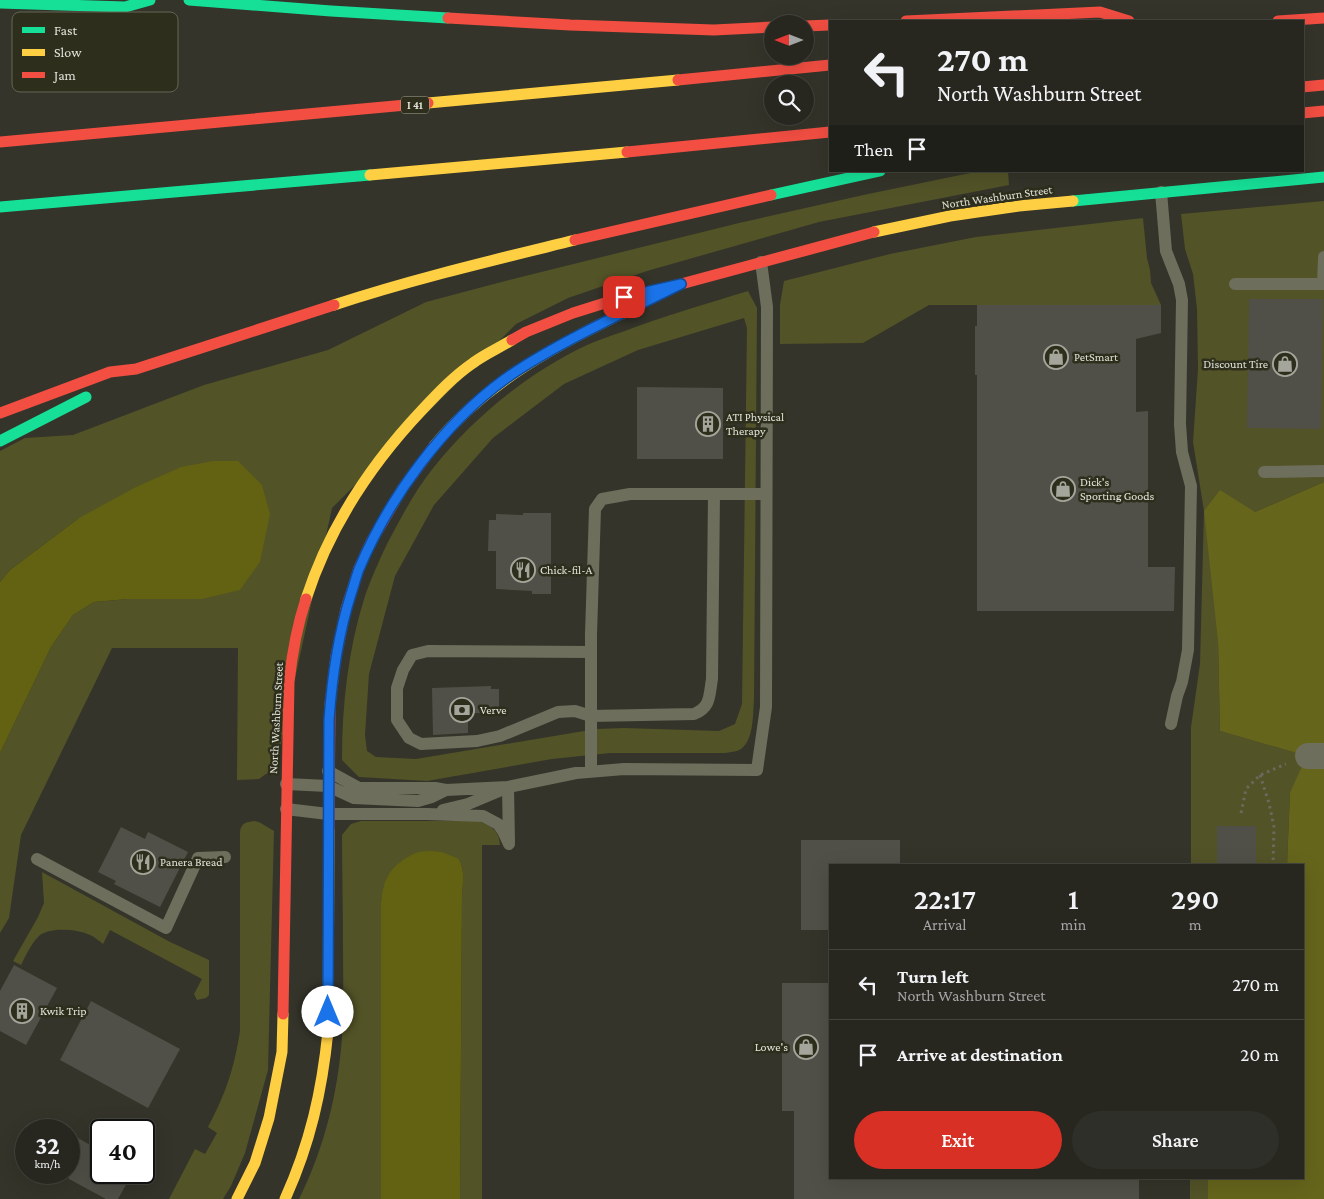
<!DOCTYPE html>
<html lang="en">
<head>
<meta charset="utf-8">
<style>
  body { margin:0; font-family:"Crimson Pro",serif; background:#2f2f29; color:#f1f3f6; height:100vh; display:flex; flex-direction:column; font-size:19px; white-space:nowrap }
  * { box-sizing:border-box; margin:0 }
  p { font-size:16px; color:#a4a5a5 }
  .icon { flex:none; width:28px; height:28px; fill:none; stroke:currentColor; stroke-width:2; stroke-linecap:round; stroke-linejoin:round }
  .map { position:relative; flex:1; overflow:hidden }
  .drawer { position:absolute; left:829px; top:864px; width:475px; height:315px; display:flex; flex-direction:column; background:#272720; border-radius:0px; box-shadow:0 5px 20px #0002,0 0 0 1px #43443e }
  .drawer>* { flex:none }
  .top-card { position:absolute; left:829px; top:20px; width:475px; height:152px; border-radius:0px; box-shadow:0 5px 20px #0002,0 0 0 1px #43443e; background:#272720; color:#f1f3f6; overflow:hidden }
  .needle { width:32px; rotate:270deg }
  .controls { position:absolute; left:764px; top:15px; display:grid; gap:10px }
  .controls a { display:grid; place-items:center; width:50px; height:50px; border-radius:50%; background:#272720; box-shadow:0 5px 20px #0002,0 0 0 1px #43443e; font-size:25px }
  .speed { position:absolute; left:15px; top:1119px; display:flex; gap:10px; font-size:25px; font-weight:700; text-align:center }
  .speed>* { display:grid; place-content:center; width:65px; height:65px; border-radius:50%; background:#272720; box-shadow:0 5px 20px #0002,0 0 0 1px #43443e; line-height:1 }
  .speed small { font-size:12px; font-weight:400 }
  .speed .limit { border:2px solid #111; border-radius:8px; background:#fff; color:#111 }
  .pin { position:absolute; display:grid; place-items:center; width:42px; height:42px; color:#fff; margin:-21px; border-radius:10px; box-shadow:0 2px 8px #0006 }
  .me { position:absolute; width:55px; margin:-28px; rotate:0deg; stroke-linejoin:round; filter:drop-shadow(0 0 4px #0008) }
  .turn { display:flex; align-items:center; gap:18px; height:105px; padding:0 25px; font-size:22px }
  .turn .icon { width:65px; height:65px; stroke-width:2.5 }
  .turn b { display:block; font-size:35px; line-height:42px }
  .then { display:flex; align-items:center; height:48px; padding:0 25px; background:#0003; gap:10px; font-size:19px }
  .eta { display:flex; justify-content:space-evenly; align-items:center; height:85px; text-align:center }
  .eta b { font-size:30px; font-weight:600; line-height:35px }
  .action { display:flex; gap:10px; margin-top:auto; padding:10px 25px }
  .action a { flex:1; height:58px; border-radius:30px; background:#d93025; color:#fff; font-size:20px; font-weight:600; line-height:58px; text-align:center }
  .action a+a { background:#2f2f29; color:#f1f3f6 }
  ul { padding:0; list-style:none }
  li { display:flex; align-items:center; gap:15px; height:70px; padding:0 25px; border-top:1px solid #43443e }
  li div { flex:1 }
  li b { display:block; font-size:19px }
  li em { font-style:normal }
  .map>svg:first-child { display:block }
</style>
</head>
<body>
<div class="map">
<svg width="1324" height="1199" viewBox="0 0 1324 1199">
  <rect width="100%" height="100%" fill="#34342a"/>
  <!-- green -->
  <path fill="#525327" fill-rule="evenodd" d="M980 171H1008L1009 185 819 222 647 271 568 298 516 324 332 508 275 771 266 774 259 779 237 780 238 648H112L21 835 9 918 0 933V753L51 647 73 615 94 602 128 599 79 518 10 570 0 582V451L25 438 73 435 204 385 328 350 426 302 513 279 739 223 868 194Z
    M1324 201V482L1255 512 1218 641 1220 731 1308 756 1290 792 1287 865H1256V826H1218L1217 865H1191V727L1200 664 1204 511 1193 442 1198 369 1197 309 1193 274 1185 249 1181 214Z
    M1143 218 1147 258 1150 270 1151 283 1161 305H929L863 343 780 344V305L784 281 890 254 976 237Z
    M748 291 757 308 754 699C753 713 754 740 741 749 737 752 730 752 725 753H610L552 759 427 781 359 777 342 760C342 705 348 649 365 596 371 578 379 561 387 544 401 518 415 490 434 467 475 416 528 373 587 345 598 340 610 336 622 332 663 316 706 304 748 291ZM744 318 747 328 742 704 735 724 719 731 624 728 596 729 416 759 376 757 367 751 365 735 369 674 395 576 434 505 493 438 564 384 638 350Z
    M254 821 259 822 274 831 268 1070 245 1153 231 1186 223 1199H169L195 1149 205 1154 217 1133 208 1127C226 1093 234 1069 240 1031V832C241 823 246 822 254 821Z
    M361 821H479C491 827 499 829 500 845H482V1199H460L462 895C463 883 465 870 459 859 449 860 401 863 396 867 385 875 383 890 381 903V1199H299C324 1149 338 1093 342 1037 344 1007 343 976 343 946 343 909 342 872 342 835L351 824Z
    M42 872 170 942 209 960V995L206 998 197 1000 194 994 202 979 110 930 103 944C99 941 95 937 90 935 78 929 51 927 40 935 32 942 26 955 21 965L13 961 38 917 44 903Z
    M1190 1178H1208V1199H1190Z"/>
  <!-- forest -->
  <path fill="#66651c" d="M1324 482V1199H1208V1178H1302V865H1287L1290 792 1307 756 1220 731 1218 641 1204 511 1220 490 1255 512Z"/>
  <!-- water -->
  <path fill="#626212" d="M213 461H238L262 485 270 514 260 562 240 590 202 599H128L94 602 73 615 51 647 0 753V582L10 570 79 518 136 487 181 467Z
    M431 851 442 852 459 859C465 870 463 883 462 895L460 1199H381V903C382 894 383 884 388 876 393 866 408 855 419 852 423 851 427 851 431 851Z"/>
  <!-- building -->
  <path fill="#505048" d="M1249 299H1323L1321 429 1247 428Z
    M977 305H1161V333L1136 339V412L1148 411V567H1175L1174 611H977V375H975V326H977Z
    M637 387 723 388V459H637Z
    M523 513H551V594H532V591L496 589V551H488L489 520H496V514L523 515Z
    M491 686V689H499V708H492L491 713H468V733L433 735 432 688Z
    M1217 826H1256V865H1217Z
    M121 827 145 839 148 832 188 852 160 907 114 884 116 881 98 872Z
    M801 840H900V865H830V930H801Z
    M14 965 57 988 26 1045 0 1031V991Z
    M782 983H830V1178H1139V1199H794V1111H782Z
    M91 1001 180 1049 148 1108 60 1060Z
    M69 1133 101 1151V1172H133L118 1199H106L69 1179Z"/>
  <g fill="none" stroke-linecap="round" stroke-linejoin="round">
    <!-- path -->
    <path stroke="#6a6a5e" stroke-width="3" stroke-dasharray="2.5 4" stroke-linecap="butt" d="M1260 775 1269 803 1274 827 1273 865
      M1241 813 1246 789 1260 775 1286 764"/>
    <!-- lane -->
    <path stroke="#6e6e5d" stroke-width="12" d="M1161 192 1166 251 1179 284 1182 300 1180 424 1182 452 1191 486 1188 650 1182 682 1177 696 1171 724
      M1235 284H1324
      M1323 284 1324 257
      M1264 472 1324 471
      M591 652 428 651 412 655 403 670 397 688V720L409 738 421 744 477 741 500 736 558 712 575 711 591 716 694 714C711 707 709 696 712 679L714 494
      M328 771 359 788H435L446 790 508 787 576 773 624 769 757 770 766 707 767 307 761 262
      M591 772V634L595 509 602 499 630 494H766
      M286 784 328 786 354 798 418 801 432 797 446 790
      M508 787 509 842
      M286 809 328 814H427L483 816 498 824 503 831 509 844
      M443 810 468 804 499 791
      M37 859 166 928 198 858 225 857"/>
    <!-- street -->
    <path stroke="#6e6e5d" stroke-width="26" d="M1308 756H1324"/>
    <!-- fast -->
    <path stroke="#16e098" stroke-width="11" d="M189 0 331 11 448 18
      M0 3 125 7 150 0
      M771 195 880 171
      M1073 201 1324 177
      M0 207 370 175
      M0 441 86 397"/>
    <!-- slow -->
    <path stroke="#ffcf43" stroke-width="11" d="M428 103 678 80
      M370 175 627 152
      M874 232 950 216 1019 206 1073 201
      M334 305C413 279 494 260 575 240
      M434 446C488 380 556 346 631 309
      M306 599C329 528 371 464 422 410 438 393 454 376 473 363 485 354 499 348 512 340
      M237 1199 255 1163 269 1118 282 1052 283 1014
      M285 1199C310 1144 322 1091 328 1031L329 830"/>
    <!-- jam -->
    <path stroke="#f24e42" stroke-width="11" d="M448 18 570 25 714 30 772 27
      M906 21 1100 12 1129 21
      M1278 21 1324 18
      M805 26 830 25
      M678 80 830 65
      M1302 87 1324 85
      M1302 113 1324 111
      M0 142 428 103
      M627 152 830 132
      M575 240 771 195
      M512 340 526 332 573 313 624 297 681 284 874 232
      M0 413 110 372 136 369 334 305
      M329 830 330 704 336 656 346 609 359 568 371 542 402 489 434 446
      M283 1014 289 682C292 654 297 626 306 599"/>
  </g>
  <g fill="none" stroke-linecap="round" stroke-linejoin="round">
    <defs>
      <path id="route" d="M328 1012 329 720C332 677 338 635 351 594 354 585 356 577 359 569 389 498 443 424 505 379 530 361 556 347 583 333 616 316 648 300 681 284L624 297"/>
    </defs>
    <!-- route casing -->
    <use href="#route" stroke="#114b97" stroke-width="12"/>
    <!-- route -->
    <use href="#route" stroke="#1a73e8" stroke-width="9"/>
  </g>
  <!-- icons -->
  <defs>
    <symbol id="shop-ring" viewBox="-11 -11 22 22"><circle r="9.5" fill="#2e2e1d" stroke="#a5a69b" stroke-width="1.5"/><path d="M-5-2.5h2.3a2.7 3.5 0 0 1 5.4 0H5L5.5 6h-11ZM-1.5-2.5h3a1.5 2.3 0 0 0-3 0Z" fill="#a5a69b"/></symbol>
    <symbol id="building-ring" viewBox="-11 -11 22 22"><circle r="9.5" fill="#2e2e1d" stroke="#a5a69b" stroke-width="1.5"/><path d="M-4-6H4V6H1V3H-1V6H-4ZM-2.5-4.3h1.7v1.8h-1.7ZM.8-4.3h1.7v1.8H.8ZM-2.5-1h1.7V.8h-1.7ZM.8-1h1.7V.8H.8Z" fill="#a5a69b"/></symbol>
    <symbol id="restaurant-ring" viewBox="-11 -11 22 22"><circle r="9.5" fill="#2e2e1d" stroke="#a5a69b" stroke-width="1.5"/><path d="M-5-6h1v4h1v-4h1v4h1v-4h1v5L-1.5 .5V6h-2V.5L-5-1ZM5-6V6H3V1.5H1.5Q1.5-4 5-6Z" fill="#a5a69b"/></symbol>
    <symbol id="bank-ring" viewBox="-11 -11 22 22"><circle r="9.5" fill="#2e2e1d" stroke="#a5a69b" stroke-width="1.5"/><path d="M-6-4H6V4H-6ZM0-2.3a2.3 2.3 0 1 0 0 4.6a2.3 2.3 0 1 0 0-4.6Z" fill="#a5a69b"/></symbol>
  </defs>
  <g fill-rule="evenodd">
    <use href="#shop-ring" x="1042" y="343" width="28" height="28"/>
    <use href="#shop-ring" x="1271" y="350" width="28" height="28"/>
    <use href="#building-ring" x="694" y="410" width="28" height="28"/>
    <use href="#shop-ring" x="1049" y="475" width="28" height="28"/>
    <use href="#restaurant-ring" x="509" y="556" width="28" height="28"/>
    <use href="#bank-ring" x="448" y="696" width="28" height="28"/>
    <use href="#restaurant-ring" x="129" y="848" width="28" height="28"/>
    <use href="#building-ring" x="8" y="997" width="28" height="28"/>
    <use href="#shop-ring" x="792" y="1033" width="28" height="28"/>
  </g>
  <g text-anchor="middle" stroke-width="5" stroke-linejoin="round" paint-order="stroke">
    <!-- shield labels -->
    <rect fill="#2e2e1d" stroke="#acada0" stroke-width="1" x="401" y="96.5" width="28" height="17" rx="4"/>
    <g font-size="11" font-weight="bold" fill="#e2e3d8">
      <text x="415" y="109">I 41</text>
    </g>
    <!-- street labels -->
    <g font-size="12" fill="#e2e3d8" stroke="#2e2e1d">
      <text transform="translate(997 197) rotate(-8)" y="4">North Washburn Street</text>
      <text transform="translate(276 718) rotate(-87)" y="4">North Washburn Street</text>
    </g>
    <!-- poi labels -->
    <g font-size="12" fill="#e2e3d8" stroke="#2e2e1d" text-anchor="start">
      <text x="1074" y="361">PetSmart</text>
      <text x="1268" y="368" text-anchor="end">Discount Tire</text>
      <text x="726" y="421">ATI Physical<tspan x="726" dy="14">Therapy</tspan></text>
      <text x="1080" y="486">Dick's<tspan x="1080" dy="14">Sporting Goods</tspan></text>
      <text x="540" y="574">Chick-fil-A</text>
      <text x="480" y="714">Verve</text>
      <text x="160" y="866">Panera Bread</text>
      <text x="40" y="1015">Kwik Trip</text>
      <text x="788" y="1051" text-anchor="end">Lowe's</text>
    </g>
  </g>
  <!-- legend -->
  <rect x="12" y="12" width="166" height="80" rx="8" fill="#2e2e1d" stroke="#646455" stroke-width="1"/>
  <rect x="22" y="27" width="23" height="6" fill="#16e098"/>
  <rect x="22" y="49" width="23" height="7" fill="#ffcf43"/>
  <rect x="22" y="72" width="23" height="6" fill="#f24e42"/>
  <g font-size="14" fill="#e2e3d8">
    <text x="54" y="35">Fast</text>
    <text x="54" y="57">Slow</text>
    <text x="54" y="80">Jam</text>
  </g>
</svg>
<div class="controls">
<a><svg class="needle" viewBox="-14 -14 28 28"><path d="M0-13l5 13h-10z" fill="#e53935"/><path d="M0 13l5-13h-10z" fill="#a4a5a5"/></svg></a>
<a><svg class="icon" aria-label="search" viewBox="0 0 24 24"><circle cx="10" cy="10" r="6"/><path d="M15 15l6 6"/></svg></a>
</div>
<div class="speed"><div>32<small>km/h</small></div><div class="limit">40</div></div>
<div class="pin" style="left:624px;top:297px;background:#d93025"><svg class="icon" aria-label="arrive" viewBox="0 0 24 24"><path d="M6 21V4h12l-3 4 3 4H6"/></svg></div>
<svg class="me" style="left:328px;top:1012px" viewBox="-20 -20 40 40"><circle r="19" fill="#fff"/><path d="M0-13L10 11 0 6-10 11z" fill="#1a73e8"/></svg>
<div class="top-card">
<div class="turn"><svg class="icon" aria-label="left" viewBox="0 0 24 24"><path d="M17 20v-9H6M10 6l-5 5 5 5"/></svg><div><b>270 m</b>North Washburn Street</div></div>
<div class="then">Then<svg class="icon" aria-label="arrive" viewBox="0 0 24 24"><path d="M6 21V4h12l-3 4 3 4H6"/></svg></div>
</div>
<section class="drawer">
<div class="eta">
<div><b>22:17</b><p>Arrival</p></div>
<div><b>1</b><p>min</p></div>
<div><b>290</b><p>m</p></div>
</div>
<ul>
<li><svg class="icon" aria-label="left" viewBox="0 0 24 24"><path d="M17 20v-9H6M10 6l-5 5 5 5"/></svg><div><b>Turn left</b><p>North Washburn Street</p></div><em>270 m</em></li>
<li><svg class="icon" aria-label="arrive" viewBox="0 0 24 24"><path d="M6 21V4h12l-3 4 3 4H6"/></svg><div><b>Arrive at destination</b></div><em>20 m</em></li>
</ul>
<div class="action"><a>Exit</a><a>Share</a></div>
</section>
</div>
</body>
</html>
